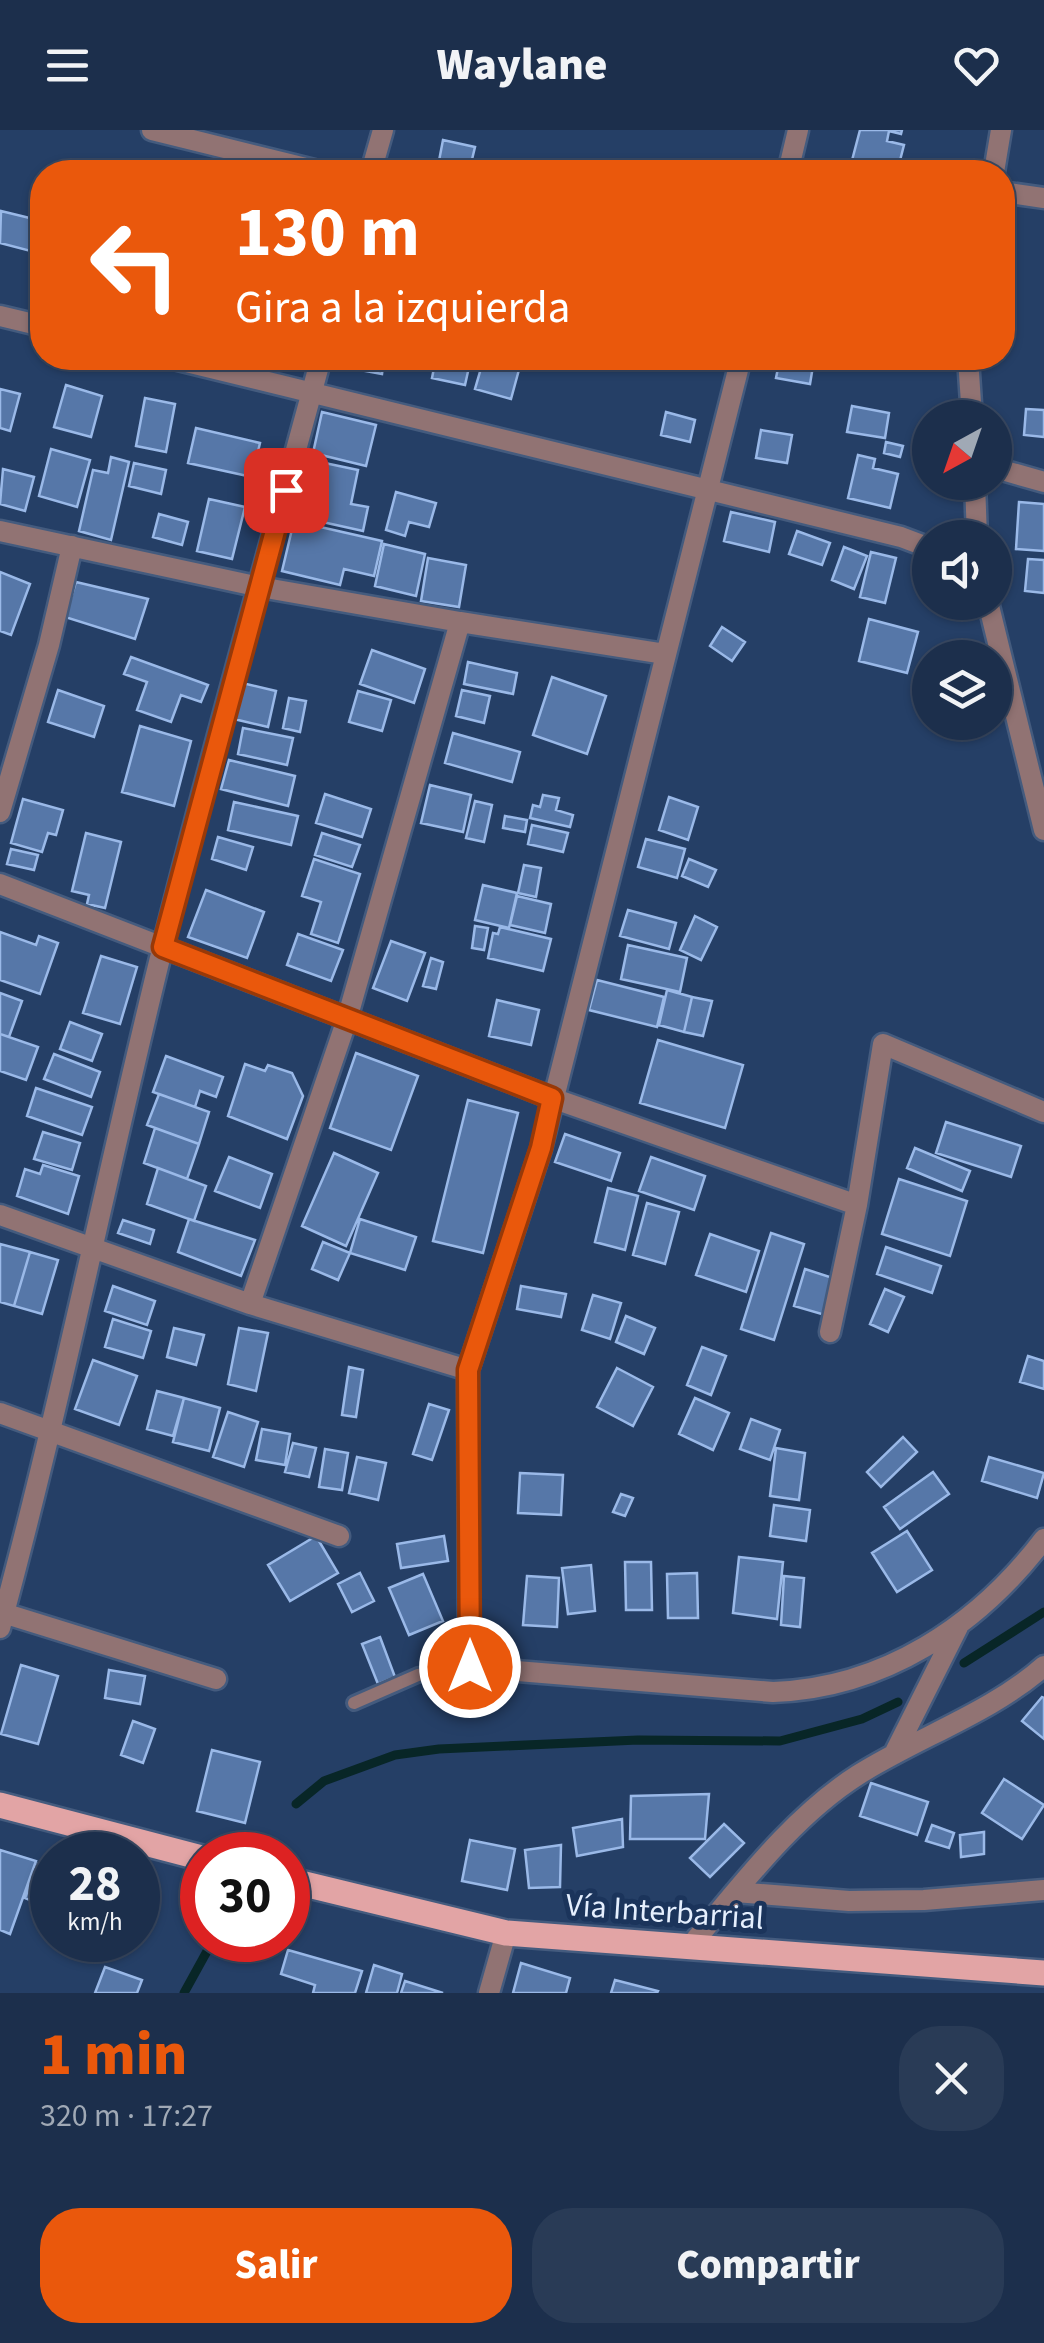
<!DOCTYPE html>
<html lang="es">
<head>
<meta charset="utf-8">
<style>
  body { margin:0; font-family:"Source Sans 3",sans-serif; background:#293b56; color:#f1f3f6; height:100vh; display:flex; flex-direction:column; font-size:38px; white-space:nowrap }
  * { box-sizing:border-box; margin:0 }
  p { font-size:32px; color:#a0a9b5 }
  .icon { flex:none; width:55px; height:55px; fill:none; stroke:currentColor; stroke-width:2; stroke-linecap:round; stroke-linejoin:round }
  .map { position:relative; height:1863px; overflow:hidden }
  .sheet { display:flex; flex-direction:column; background:#1c2f4c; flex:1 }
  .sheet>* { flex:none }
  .top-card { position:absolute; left:30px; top:30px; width:985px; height:210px; border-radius:40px; box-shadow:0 2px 8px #0004,0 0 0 2px #3a4a64; background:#ea580c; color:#fff; overflow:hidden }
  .needle { width:65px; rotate:220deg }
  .tools { position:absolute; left:912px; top:270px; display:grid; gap:20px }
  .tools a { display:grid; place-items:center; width:100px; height:100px; border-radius:50%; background:#1c2f4c; box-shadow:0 2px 8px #0004,0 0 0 2px #3a4a64; font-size:50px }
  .speed { position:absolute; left:30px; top:1702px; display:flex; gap:20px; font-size:50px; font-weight:700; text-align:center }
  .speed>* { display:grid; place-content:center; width:130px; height:130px; border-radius:50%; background:#1c2f4c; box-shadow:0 2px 8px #0004,0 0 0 2px #3a4a64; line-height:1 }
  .speed small { font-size:25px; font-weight:400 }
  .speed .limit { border:15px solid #d22; background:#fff; color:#111 }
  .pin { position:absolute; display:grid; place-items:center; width:85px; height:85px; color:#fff; margin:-42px; border-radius:20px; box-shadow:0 5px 15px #0006 }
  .me { position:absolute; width:110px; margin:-55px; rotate:0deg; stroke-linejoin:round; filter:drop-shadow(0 0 8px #0008) }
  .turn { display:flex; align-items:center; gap:35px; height:210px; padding:0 40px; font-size:45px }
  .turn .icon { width:130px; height:130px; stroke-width:2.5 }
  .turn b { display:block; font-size:70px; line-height:85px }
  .round { display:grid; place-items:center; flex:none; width:105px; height:105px; border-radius:40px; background:#293b56 }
  .head { display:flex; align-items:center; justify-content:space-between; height:170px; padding:0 40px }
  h1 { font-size:60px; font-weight:800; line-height:75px; color:#ea580c }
  .cta { display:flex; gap:20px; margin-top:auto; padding:20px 40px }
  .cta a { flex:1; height:115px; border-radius:40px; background:#ea580c; color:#fff; font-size:40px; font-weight:800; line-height:115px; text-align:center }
  .cta a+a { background:#293b56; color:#f1f3f6 }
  header { display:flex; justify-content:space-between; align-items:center; height:130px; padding:0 40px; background:#1c2f4c; font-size:45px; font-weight:800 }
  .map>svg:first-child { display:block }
</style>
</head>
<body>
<header><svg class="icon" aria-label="menu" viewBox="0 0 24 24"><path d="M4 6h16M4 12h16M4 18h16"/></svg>Waylane<svg class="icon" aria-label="heart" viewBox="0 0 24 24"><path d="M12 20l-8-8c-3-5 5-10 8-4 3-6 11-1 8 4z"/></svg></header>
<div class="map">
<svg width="1044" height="1863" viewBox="0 0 1044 1863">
  <rect width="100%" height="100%" fill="#253f66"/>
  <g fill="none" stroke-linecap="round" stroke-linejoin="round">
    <!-- stream -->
    <path stroke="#082627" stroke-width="9" d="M964 1533 1044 1482
      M296 1674 324 1651 395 1625 439 1619 638 1610 780 1611 862 1589 898 1572
      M184 1863 211 1814"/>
  </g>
  <!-- building -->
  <path fill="#5677a8" stroke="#9ab9e8" stroke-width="2.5" d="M860 0H902L901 4 889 1 887 11 904 15 897 42H870L850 38Z
    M443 10 475 17 469 42 438 36Z
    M1 81 42 91V124L0 113Z
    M350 228H384L382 244 349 238Z
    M436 228H471L465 255 432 248Z
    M484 228 520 236 511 269 475 259Z
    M780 228 814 230 810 254 776 248Z
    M66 255 102 266 91 307 54 297Z
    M0 259 20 264 10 301 0 298Z
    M145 268 175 274 166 322 136 316Z
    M852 276 889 283 885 308 847 302Z
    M1026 279 1044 280V307L1024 305Z
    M322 282 376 295 366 336 313 323Z
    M666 282 695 290 690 312 661 305Z
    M196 298 260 313 252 347 188 333Z
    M761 300 792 305 787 333 756 328Z
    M886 312 903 316 900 327 884 323Z
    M51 319 90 330 77 377 39 366Z
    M858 325 875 329 873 338 898 344 890 378 848 368Z
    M111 327 129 332 111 410 79 401 93 340 108 343Z
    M320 332 358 340 351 374 368 377 363 401 300 387 305 367 312 369Z
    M134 333 166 340 161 364 129 356Z
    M3 339 34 347 25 381 0 374Z
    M396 362 436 373 429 397 409 392 405 406 386 400Z
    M209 369 245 377 232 429 197 421Z
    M1019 372 1044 374V421L1016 419Z
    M731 382 775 392 769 422 724 411Z
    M159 384 188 392 182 415 153 407Z
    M294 391 382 411 374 446 344 439 340 455 282 441Z
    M797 401 830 413 822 435 789 424Z
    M384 414 425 424 416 466 375 456Z
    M844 417 867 426 854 459 832 450Z
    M871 422 896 428 885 473 860 467Z
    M428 428 466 435 459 477 421 471Z
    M1028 429 1044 430V463L1025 461Z
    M0 442 30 454 11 505 0 501Z
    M76 452 148 469 135 509 65 487Z
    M869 489 918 502 907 543 859 531Z
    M722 497 745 512 732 531 710 516Z
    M372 520 425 539 414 573 360 554Z
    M131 527 208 555 201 572 181 565 171 592 137 580 147 552 124 544Z
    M468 532 517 543 513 564 464 554Z
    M552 547 606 566 587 624 533 605Z
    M242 553 276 561 268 597 234 589Z
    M58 560 104 576 94 607 48 592Z
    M462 560 490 566 484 593 456 586Z
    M358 561 391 570 382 601 349 592Z
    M289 568 306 571 300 602 283 598Z
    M140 596 191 611 174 676 122 662Z
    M243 598 293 608 287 635 238 624Z
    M453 603 520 622 512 652 445 633Z
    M229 630 295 646 288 676 221 659Z
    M430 655 471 665 463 702 421 693Z
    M325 664 371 679 362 707 316 693Z
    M543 665 559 668 556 680 573 685 570 697 530 688 533 675 540 677Z
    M669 667 698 677 688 710 659 700Z
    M23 669 63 680 56 705 48 703 42 722 11 713Z
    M475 671 492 675 484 712 466 708Z
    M234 672 298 686 291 715 228 700Z
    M505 686 527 690 525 702 503 698Z
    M532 695 568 703 563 722 528 714Z
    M86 703 121 712 105 778 87 774 89 765 72 761Z
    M322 703 360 715 352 737 315 725Z
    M218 707 253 717 246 740 212 729Z
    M646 709 685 719 677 748 638 737Z
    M11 719 38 725 34 740 7 734Z
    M314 729 360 744 338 813 311 804 321 772 302 766Z
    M689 729 716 740 708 757 682 746Z
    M524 735 541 738 536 767 518 763Z
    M483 755 517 763 509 798 475 790Z
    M206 760 264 782 247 828 188 807Z
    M517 766 551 774 545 803 510 795Z
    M628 780 676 793 669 819 620 806Z
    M695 786 717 797 701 830 680 820Z
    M475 796 488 798 484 820 472 818Z
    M500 797 551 809 543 841 488 828 493 803 498 804Z
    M0 802 36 815 39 806 58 813 40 864 0 850Z
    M298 804 343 820 331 851 287 835Z
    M391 811 425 823 407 871 373 858Z
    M628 815 687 828 680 862 621 849Z
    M101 826 137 837 120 894 83 883Z
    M431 828 443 832 436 859 423 856Z
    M597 850 664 867 657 897 589 880Z
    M667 860 692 867 684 902 659 895Z
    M0 863 22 871 9 907 0 904Z
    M692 867 712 871 703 906 684 902Z
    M497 870 539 880 531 915 489 906Z
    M70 892 102 904 92 931 60 919Z
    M0 904 38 917 26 950 0 941Z
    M658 910 743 935 725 998 640 973Z
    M356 923 418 946 391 1020 330 998Z
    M54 924 100 942 91 967 44 949Z
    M166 926 223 947 216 967 200 961 195 977 153 962Z
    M245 934 265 941 268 935 292 943 303 966 287 1009 228 986Z
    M36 958 92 977 82 1005 27 986Z
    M159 964 209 982 199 1014 147 995Z
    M468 970 518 983 483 1123 433 1111Z
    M946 992 1021 1016 1011 1047 936 1023Z
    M155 998 199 1014 187 1049 144 1033Z
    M43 1002 80 1013 72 1040 34 1029Z
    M565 1004 620 1023 611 1051 555 1032Z
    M915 1018 970 1041 962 1061 907 1038Z
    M334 1023 378 1043 346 1116 302 1096Z
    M229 1027 272 1044 260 1078 215 1061Z
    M651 1027 705 1046 694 1080 639 1061Z
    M43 1035 79 1046 68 1084 17 1066 25 1039 40 1044Z
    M158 1038 206 1056 194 1091 147 1074Z
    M899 1049 967 1071 950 1126 882 1104Z
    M608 1058 638 1066 625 1120 595 1112Z
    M647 1073 679 1082 665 1134 633 1125Z
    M189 1089 255 1110 241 1146 178 1122Z
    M360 1089 416 1107 405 1140 350 1123Z
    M123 1090 154 1100 150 1114 118 1103Z
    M771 1103 804 1114 774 1210 741 1199Z
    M710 1104 759 1121 746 1162 696 1145Z
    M323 1112 350 1123 338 1150 312 1139Z
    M0 1114 30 1122 14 1176 0 1172Z
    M886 1117 941 1136 932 1163 877 1144Z
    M30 1122 58 1130 42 1184 14 1176Z
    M805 1139 836 1149 825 1185 794 1176Z
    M113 1156 155 1171 147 1195 105 1181Z
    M521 1156 566 1164 561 1187 517 1179Z
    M885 1159 904 1167 888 1202 870 1194Z
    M593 1165 621 1173 610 1209 582 1200Z
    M626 1186 655 1198 644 1224 616 1212Z
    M113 1189 151 1201 143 1228 105 1217Z
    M174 1198 204 1205 196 1235 167 1227Z
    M239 1198 268 1203 256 1261 228 1254Z
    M702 1217 726 1226 711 1265 687 1255Z
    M1028 1226 1044 1231V1259L1020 1252Z
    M93 1230 137 1246 119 1295 75 1279Z
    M349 1237 363 1240 356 1287 342 1285Z
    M617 1238 653 1257 633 1296 597 1277Z
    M157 1261 184 1268 173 1306 147 1299Z
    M184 1268 220 1278 209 1321 173 1312Z
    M695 1268 729 1283 713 1320 679 1304Z
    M429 1274 449 1280 432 1330 413 1324Z
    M228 1282 258 1292 244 1337 213 1327Z
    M751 1289 780 1300 770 1330 740 1319Z
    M262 1299 290 1304 285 1335 256 1330Z
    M903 1307 917 1322 881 1357 867 1342Z
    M293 1313 316 1318 309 1347 285 1342Z
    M776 1318 805 1323 799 1370 770 1366Z
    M325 1319 348 1323 342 1360 319 1357Z
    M357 1327 386 1333 378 1370 349 1363Z
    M989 1327 1044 1343 1037 1368 982 1351Z
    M933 1342 949 1364 900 1399 884 1377Z
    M520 1343 563 1345 561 1385 518 1383Z
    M621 1364 633 1368 625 1386 613 1382Z
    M774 1375 810 1380 806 1411 770 1406Z
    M907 1401 932 1440 897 1462 872 1423Z
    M316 1406 338 1443 290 1471 268 1435Z
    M444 1406 448 1431 401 1438 397 1414Z
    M739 1427 783 1432 777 1489 733 1483Z
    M625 1432H651L652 1480H626Z
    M591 1435 595 1481 568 1484 562 1438Z
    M360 1443 374 1471 352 1482 338 1454Z
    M697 1443 698 1488H668L667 1444Z
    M423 1444 443 1491 409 1505 389 1458Z
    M527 1446 559 1448 557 1497 523 1495Z
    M784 1446 804 1448 800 1497 781 1495Z
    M380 1507 395 1547 378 1554 362 1514Z
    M21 1535 58 1546 38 1614 1 1604Z
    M109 1540 145 1546 140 1574 105 1568Z
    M1042 1567 1044 1568V1609L1022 1591Z
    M133 1591 155 1599 143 1633 121 1625Z
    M212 1620 260 1632 245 1693 197 1681Z
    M1004 1649 1044 1675 1022 1709 982 1683Z
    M871 1653 928 1672 917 1705 860 1686Z
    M709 1664 705 1709H630L631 1666Z
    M622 1689 623 1717 577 1726 573 1698Z
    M724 1694 744 1713 710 1747 690 1728Z
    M932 1695 954 1703 949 1718 926 1711Z
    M984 1702V1724L961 1727 960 1705Z
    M470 1710 515 1719 507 1760 462 1751Z
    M561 1715 560 1757 529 1758 525 1720Z
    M0 1720 36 1731 10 1804 0 1800Z
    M38 1734 52 1739V1779L25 1768Z
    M138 1767 148 1770 138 1807Z
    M288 1820 362 1841 355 1863H313L315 1855 281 1844Z
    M521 1833 570 1848 566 1863H513Z
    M374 1835 402 1844 397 1863H366Z
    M105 1837 142 1850 137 1863H95Z
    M615 1850 658 1861 657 1863H611Z
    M405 1851 443 1863H401Z"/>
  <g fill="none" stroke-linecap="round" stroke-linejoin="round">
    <defs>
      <path id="service" d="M354 1573 418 1545 469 1537"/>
      <path id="minor" d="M152 0 322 42
        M371 42 383 0
        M788 42 798 0
        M994 42 1001 0
        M1002 62 1044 68
        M0 186 42 196
        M170 228 901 407 930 418
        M741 228 541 1019 468 1240 469 1537 773 1562C884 1558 978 1496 1044 1409
        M968 228 972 288
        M995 338 1044 352
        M975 352 977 408
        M0 401 260 457 460 492 347 889 250 1174
        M988 472 1044 700
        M460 492 665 524
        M0 682 49 515 72 416
        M0 754 552 968 857 1075
        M0 1085 250 1174 468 1240
        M830 1202 857 1075 883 914 1044 982
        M0 1283 339 1406
        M0 1482 216 1549
        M0 1498C61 1274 106 1046 162 820 211 622 268 425 321 228
        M894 1624 958 1497
        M735 1762 849 1771 924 1770 1044 1760
        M691 1815C741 1756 792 1687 858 1645 918 1607 991 1583 1044 1536
        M489 1863 506 1803"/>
      <path id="primary" d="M0 1675 202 1728
        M288 1750 506 1803 1044 1843"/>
    </defs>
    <!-- service casing -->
    <use href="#service" stroke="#445b7e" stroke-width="18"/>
    <!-- minor casing -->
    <use href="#minor" stroke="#445b7e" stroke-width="25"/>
    <!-- primary casing -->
    <use href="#primary" stroke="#445b7e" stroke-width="30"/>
    <!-- service -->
    <use href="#service" stroke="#917373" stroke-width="12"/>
    <!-- minor -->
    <use href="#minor" stroke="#917373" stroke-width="20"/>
    <!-- primary -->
    <use href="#primary" stroke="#e2a4a5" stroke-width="25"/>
  </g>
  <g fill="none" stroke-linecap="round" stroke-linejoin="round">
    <defs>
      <path id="route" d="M286 360 163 817 552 968 541 1018 468 1240 470 1537"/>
    </defs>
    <!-- route casing -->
    <use href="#route" stroke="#983908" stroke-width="25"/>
    <!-- route -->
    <use href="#route" stroke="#ea580c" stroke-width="18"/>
  </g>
  <g text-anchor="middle" stroke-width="10" stroke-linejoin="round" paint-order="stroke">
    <!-- street labels -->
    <g font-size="32" fill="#e5effe" stroke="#1b345b">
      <text transform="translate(665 1781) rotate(4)" y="11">Vía Interbarrial</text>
    </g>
  </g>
</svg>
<div class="tools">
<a><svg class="needle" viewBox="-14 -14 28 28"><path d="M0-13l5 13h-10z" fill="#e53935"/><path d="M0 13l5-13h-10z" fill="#a0a9b5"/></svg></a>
<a><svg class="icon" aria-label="sound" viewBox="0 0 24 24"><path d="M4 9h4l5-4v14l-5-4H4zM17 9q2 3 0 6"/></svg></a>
<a><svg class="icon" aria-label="layers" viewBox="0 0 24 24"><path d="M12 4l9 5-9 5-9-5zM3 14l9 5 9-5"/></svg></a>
</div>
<div class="speed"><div>28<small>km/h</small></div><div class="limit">30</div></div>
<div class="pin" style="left:286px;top:360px;background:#d93025"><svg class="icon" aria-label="arrive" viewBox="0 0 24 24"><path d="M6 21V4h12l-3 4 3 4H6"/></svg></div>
<svg class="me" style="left:470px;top:1537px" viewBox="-20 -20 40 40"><circle r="17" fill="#ea580c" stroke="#fff" stroke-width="3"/><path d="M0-11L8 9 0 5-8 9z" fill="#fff"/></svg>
<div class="top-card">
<div class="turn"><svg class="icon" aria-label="left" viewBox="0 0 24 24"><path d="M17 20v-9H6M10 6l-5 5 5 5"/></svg><div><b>130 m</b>Gira a la izquierda</div></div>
</div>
</div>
<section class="sheet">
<div class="head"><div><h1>1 min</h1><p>320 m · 17:27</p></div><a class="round"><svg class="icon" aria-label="close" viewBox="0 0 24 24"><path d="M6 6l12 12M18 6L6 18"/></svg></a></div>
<div class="cta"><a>Salir</a><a>Compartir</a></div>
</section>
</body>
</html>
